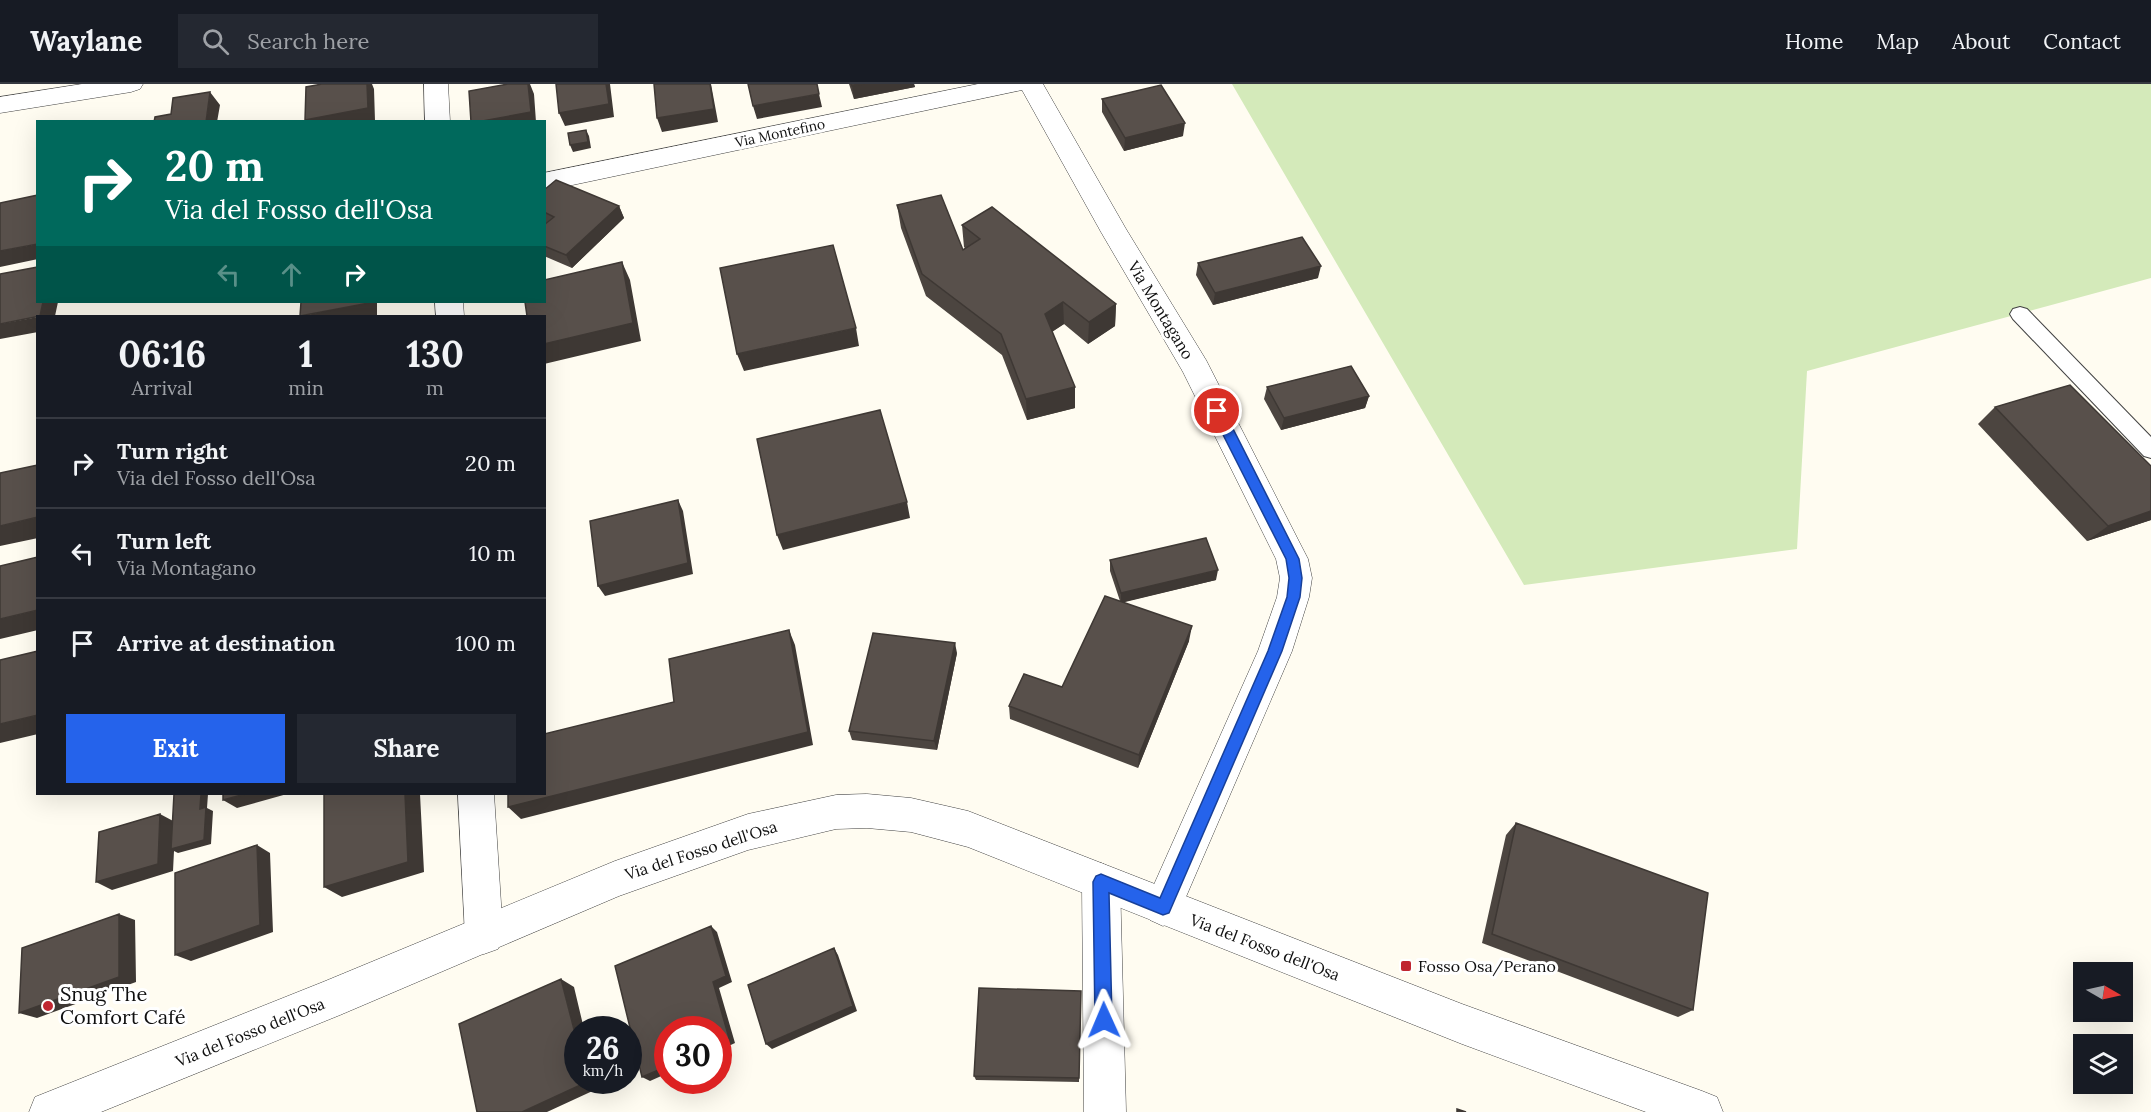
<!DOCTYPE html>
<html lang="en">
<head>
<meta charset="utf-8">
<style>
  body { margin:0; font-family:Lora,serif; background:#242831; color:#f1f3f6; height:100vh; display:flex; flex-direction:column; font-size:22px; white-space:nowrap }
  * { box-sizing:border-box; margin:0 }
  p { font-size:20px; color:#9ea1a6 }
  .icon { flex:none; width:33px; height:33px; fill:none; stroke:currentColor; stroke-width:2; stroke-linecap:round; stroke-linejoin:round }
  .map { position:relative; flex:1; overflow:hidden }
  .sheet { position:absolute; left:36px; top:231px; width:510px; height:480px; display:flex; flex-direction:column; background:#171b24; border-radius:0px; box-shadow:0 6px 24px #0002 }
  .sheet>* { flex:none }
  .hud { position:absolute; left:36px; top:36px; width:510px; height:183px; border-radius:0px; box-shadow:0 6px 24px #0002; background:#00695c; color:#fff; overflow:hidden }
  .needle { width:39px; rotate:99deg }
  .tools { position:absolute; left:2073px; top:878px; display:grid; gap:12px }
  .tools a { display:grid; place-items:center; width:60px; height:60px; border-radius:0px; background:#171b24; box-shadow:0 6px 24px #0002; font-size:30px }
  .speed { position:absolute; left:564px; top:932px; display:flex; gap:12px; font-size:30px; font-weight:700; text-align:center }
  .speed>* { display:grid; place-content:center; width:78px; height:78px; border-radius:50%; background:#171b24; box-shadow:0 6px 24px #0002; line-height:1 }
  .speed small { font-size:15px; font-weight:400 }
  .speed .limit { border:9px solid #d22; background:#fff; color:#111 }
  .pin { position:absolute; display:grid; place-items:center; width:51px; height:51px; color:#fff; margin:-26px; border:3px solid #fff; border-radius:50%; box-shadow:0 2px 6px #0007 }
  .me { position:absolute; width:66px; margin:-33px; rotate:359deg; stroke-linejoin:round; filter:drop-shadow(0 0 4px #0008) }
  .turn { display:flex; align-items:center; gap:21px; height:126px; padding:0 30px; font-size:27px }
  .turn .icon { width:78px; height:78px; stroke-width:2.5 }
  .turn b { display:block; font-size:42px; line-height:51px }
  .lanes { display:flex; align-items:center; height:57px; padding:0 30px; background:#0003; justify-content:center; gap:30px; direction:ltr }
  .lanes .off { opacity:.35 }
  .eta { display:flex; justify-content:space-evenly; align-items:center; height:102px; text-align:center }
  .eta b { font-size:36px; font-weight:700; line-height:42px }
  .action { display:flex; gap:12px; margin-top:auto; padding:12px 30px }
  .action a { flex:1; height:69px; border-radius:0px; background:#2563eb; color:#fff; font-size:24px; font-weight:700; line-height:69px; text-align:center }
  .action a+a { background:#242831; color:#f1f3f6 }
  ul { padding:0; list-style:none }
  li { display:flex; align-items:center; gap:18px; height:90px; padding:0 30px; border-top:2px solid #363941 }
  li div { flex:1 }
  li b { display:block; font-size:22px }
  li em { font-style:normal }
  header { display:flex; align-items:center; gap:36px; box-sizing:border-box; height:84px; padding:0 30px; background:#171b24; border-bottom:2px solid #363941 }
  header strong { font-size:28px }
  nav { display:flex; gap:33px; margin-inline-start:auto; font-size:21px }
  .search { width:420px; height:54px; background:#242831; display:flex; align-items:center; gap:15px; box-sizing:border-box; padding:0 21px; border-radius:0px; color:#9ea1a6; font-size:22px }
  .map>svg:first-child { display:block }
</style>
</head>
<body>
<header>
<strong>Waylane</strong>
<div class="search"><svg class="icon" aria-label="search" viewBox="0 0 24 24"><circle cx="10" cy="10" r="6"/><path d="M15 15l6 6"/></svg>Search here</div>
<nav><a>Home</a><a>Map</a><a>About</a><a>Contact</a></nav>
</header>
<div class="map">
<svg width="2151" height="1028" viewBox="0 0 2151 1028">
  <rect width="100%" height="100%" fill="#fffcf1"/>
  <!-- green -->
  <path fill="#d4eaba" d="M1232 0H2151V194L1807 287 1797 465 1524 501Z"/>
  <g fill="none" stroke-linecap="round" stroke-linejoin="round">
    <defs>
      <path id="service" d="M2020 223 2027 225 2151 353V374L2144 372 2013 235 2010 230 2013 225Z"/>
      <path id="minor" d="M82 0H143L140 5 131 8 0 29V13Z
        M424 0H448L450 38H425Z
        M978 0H1043L1126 145 1206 276 1308 475 1312 494 1309 513 1292 567 1176 836 1163 842 1150 836 1144 823 1258 567 1277 513 1280 494 1276 475 1183 288 1101 148 1022 6 544 107V89Z
        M435 218H463L464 232H436Z
        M458 710H494L503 851 498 865 484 870 470 865 465 851Z
        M1101 779 1114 785 1120 798 1126 1028H1084L1082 798 1088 785Z"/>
      <path id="tertiary" d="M867 710 911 714 968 727 1462 920 1702 1007 1717 1013 1723 1028H1646L1462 960 968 763 911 748 867 744 836 745 748 766 619 812 340 931 101 1028H29L35 1013 323 898 615 777 748 730 836 711Z"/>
    </defs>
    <!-- service casing -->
    <use href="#service" stroke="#424242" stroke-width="2"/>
    <!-- minor casing -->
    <use href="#minor" stroke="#424242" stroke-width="1"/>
    <!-- tertiary casing -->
    <use href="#tertiary" stroke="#424242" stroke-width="1"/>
    <!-- service -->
    <use href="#service" fill="#fff" fill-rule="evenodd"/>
    <!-- minor -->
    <use href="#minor" fill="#fff" fill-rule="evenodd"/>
    <!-- tertiary -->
    <use href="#tertiary" fill="#fff" fill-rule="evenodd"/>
  </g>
  <!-- wall -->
  <path fill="#4c4540" d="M849 0H914L915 3 854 15Z
    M1102 15 1183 52 1124 67 1102 28Z
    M544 106 619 122 624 134 572 184 544 172V141L547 139H544Z
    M897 121 963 166 965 164 964 163 962 141 1116 220 1115 242 1088 260 1064 240 1052 248 1075 303V324L1027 336 1002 271 926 212 901 144Z
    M1198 179 1318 194 1213 221 1196 191Z
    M1267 303 1369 312 1365 324 1281 346 1264 315Z
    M1995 323 2151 382V436L2087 457 1978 340Z
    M1110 476 1216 496 1123 518 1189 557 1138 684 1010 635 1009 622 1062 603 1120 517 1110 487Z
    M957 569 937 666 852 656 849 647Z
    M1516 739 1693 926 1678 933 1482 859 1506 751Z
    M1081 907 1079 998 976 996 974 992Z"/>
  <!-- shaded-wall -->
  <path fill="#3e3834" d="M367 0H372L374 5 375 37 306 38 305 36Z
    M528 0H530L534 10 536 38H477Z
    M606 0H610L614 33 565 42 559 29Z
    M710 0H711L718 38 662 48 657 34Z
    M864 0H914L915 3 854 15 852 2Z
    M210 8 220 21 217 38H206Z
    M819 10 822 23 757 35 753 22Z
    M1185 39 1183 52 1124 67 1125 54Z
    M586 46 589 52 591 64 573 68 570 61Z
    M619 122 624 134 572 184 566 171Z
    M38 160V175L0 183V167Z
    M622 178 630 196 641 257 544 280V260Z
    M1321 182 1318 194 1213 221 1215 209Z
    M43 218H58L55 232H40Z
    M369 218H377V232H302Z
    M1063 218 1064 240 1045 252V230Z
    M1116 220 1115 242 1088 260 1089 238Z
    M38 233V248L0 255V240Z
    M856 244 859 262 744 287 737 270Z
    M1075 303V324L1027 336 1026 315Z
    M1369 312 1365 324 1281 346 1284 334Z
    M678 416 683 427 693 490 605 512 598 502Z
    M907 418 910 434 783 466 777 451Z
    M2151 427V436L2087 457 2108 442Z
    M38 433V454L0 462V442Z
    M1218 486 1216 496 1121 519V509Z
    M38 526V546L0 555V535Z
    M1192 542 1189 557 1138 684 1139 671Z
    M789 546 795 561 813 661 521 735 508 723Z
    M955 559 957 569 937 666 934 657Z
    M38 631V650L0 659V640Z
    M201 710H208L207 724 213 727 211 760 178 769 174 767 173 787 112 806 96 798 160 730 175 738 200 725Z
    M245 710H287L237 724 223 716Z
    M405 710H420L424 788 342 813 324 803Z
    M257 761 270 769 273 848 191 877 175 871Z
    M119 830 135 836 136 898 37 934 19 929Z
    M711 842 717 848 732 898 719 904 735 959 718 967 713 898Z
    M834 864 838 871 857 927 772 965 766 960Z
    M561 895 574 903 584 945H578V961Z
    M668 982V989L650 997 642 993Z
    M586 996H597L599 1004 547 1028H522Z"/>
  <!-- building -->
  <path fill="#58504b" stroke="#3e3834" stroke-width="1.5" d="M322 0H367L368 24 305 36 306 3Z
    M508 0H528L531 28 477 38H471L469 7Z
    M556 0H606L609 20 559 29Z
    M654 0H710L714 25 657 34Z
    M748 0H817L819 10 753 22Z
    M851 0H864L852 2Z
    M1161 1 1185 39 1125 54 1102 15Z
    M210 8 206 38H154L155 33 171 30 173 14Z
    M586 46 588 58 570 61 568 49Z
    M556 96 619 122 566 171 544 162V141L554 133 544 128V106Z
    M38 111V160L0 167V119Z
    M941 111 963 166 980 155 962 141 992 123 1116 220 1089 238 1063 218 1045 230 1075 303 1026 315 1001 250 922 190 897 121Z
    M1302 153 1321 182 1215 209 1198 179Z
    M833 161 856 244 737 270 720 184Z
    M622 178 633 239 544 260V232H527L525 218H544V196Z
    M38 183V218H43L40 232 0 240V190Z
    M301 218H369V219L300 232Z
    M1351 282 1369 312 1284 334 1267 303Z
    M2070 301 2151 382V427L2108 442 1995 323Z
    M880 326 907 418 777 451 757 355Z
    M38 381V433L0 442V389Z
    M678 416 688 479 598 502 590 437Z
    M1206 454 1218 486 1121 509 1110 476Z
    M38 473V526L0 535V482Z
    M1105 512 1192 542 1139 671 1009 622 1024 590 1062 603Z
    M789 546 808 648 508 723V710H544V650L674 618 669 575Z
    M873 549 955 559 934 657 849 647Z
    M38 567V631L0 640V576Z
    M174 710H201L200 725 206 723 204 756 171 765Z
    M223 710H245L223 716Z
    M324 710H405L408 778 324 803Z
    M160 730 158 780 96 798 99 748Z
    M1516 739 1708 809 1693 926 1492 850Z
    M257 761 260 841 175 871V789Z
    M119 830V893L19 929 22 864Z
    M711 842 726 892 713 898 729 954 718 959V945H668V982L642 993 615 882Z
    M834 864 853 922 766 960 748 901Z
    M561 895 578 961V996H586L587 998 522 1028H477L459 940Z
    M979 904 1081 907 1079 994 974 992Z
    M1457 1025 1466 1028H1457Z"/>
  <!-- route -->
  <path fill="#2563eb" stroke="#184099" stroke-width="1.5" d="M1217 322 1224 327 1299 475 1302 494 1300 513 1282 567 1169 829 1163 831 1109 809 1112 936 1109 942 1104 944 1098 942 1095 936 1093 798 1096 792 1101 790 1160 814 1268 567 1287 513 1289 494 1286 475 1211 327Z"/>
  <!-- markers -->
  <g fill="#c02631" stroke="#fff" stroke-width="2">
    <rect x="1400" y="876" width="12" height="12" rx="3"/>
    <circle cx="48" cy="922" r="6"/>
  </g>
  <g text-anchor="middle" stroke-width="6" stroke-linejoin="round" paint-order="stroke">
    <!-- far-street labels -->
    <g font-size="14" fill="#0f0f0f" stroke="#fff">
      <text transform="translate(780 49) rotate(-12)" y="5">Via Montefino</text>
    </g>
    <!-- street labels -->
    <g font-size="16" fill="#0f0f0f" stroke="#fff">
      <text transform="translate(1161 226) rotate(59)" y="6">Via Montagano</text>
      <text transform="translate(701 766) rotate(-18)" y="6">Via del Fosso dell'Osa</text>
      <text transform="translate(1265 863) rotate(21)" y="6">Via del Fosso dell'Osa</text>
      <text transform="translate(250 948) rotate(-22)" y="6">Via del Fosso dell'Osa</text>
    </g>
    <!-- poi labels -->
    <g font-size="16" fill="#0f0f0f" stroke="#fff" text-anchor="start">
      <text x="1418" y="888">Fosso Osa/Perano</text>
    </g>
    <!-- near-poi labels -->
    <g font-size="20" fill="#0f0f0f" stroke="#fff" text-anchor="start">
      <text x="60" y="917">Snug The<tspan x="60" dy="23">Comfort Café</tspan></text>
    </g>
  </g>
</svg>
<div class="tools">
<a><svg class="needle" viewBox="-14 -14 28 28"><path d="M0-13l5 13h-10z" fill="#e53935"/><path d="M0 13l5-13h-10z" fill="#9ea1a6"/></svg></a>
<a><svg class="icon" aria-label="layers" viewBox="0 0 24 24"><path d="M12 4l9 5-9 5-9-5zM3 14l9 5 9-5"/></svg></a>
</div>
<div class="speed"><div>26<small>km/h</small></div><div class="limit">30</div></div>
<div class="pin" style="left:1217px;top:327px;background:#d93025"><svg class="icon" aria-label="arrive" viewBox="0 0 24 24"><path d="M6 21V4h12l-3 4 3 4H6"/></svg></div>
<svg class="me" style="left:1104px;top:936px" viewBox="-20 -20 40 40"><path d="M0-17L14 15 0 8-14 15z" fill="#2563eb" stroke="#fff" stroke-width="4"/></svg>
<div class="hud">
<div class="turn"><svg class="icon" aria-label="right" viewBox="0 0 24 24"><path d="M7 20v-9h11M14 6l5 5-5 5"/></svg><div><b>20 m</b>Via del Fosso dell'Osa</div></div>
<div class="lanes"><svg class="icon off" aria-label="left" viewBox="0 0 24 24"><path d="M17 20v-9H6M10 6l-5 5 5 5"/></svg><svg class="icon off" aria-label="ahead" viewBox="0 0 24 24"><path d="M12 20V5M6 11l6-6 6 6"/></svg><svg class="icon" aria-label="right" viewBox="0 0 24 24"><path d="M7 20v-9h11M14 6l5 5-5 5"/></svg></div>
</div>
<section class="sheet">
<div class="eta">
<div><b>06:16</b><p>Arrival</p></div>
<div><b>1</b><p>min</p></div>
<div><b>130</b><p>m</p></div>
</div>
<ul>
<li><svg class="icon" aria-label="right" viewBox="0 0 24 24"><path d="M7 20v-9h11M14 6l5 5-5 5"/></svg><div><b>Turn right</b><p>Via del Fosso dell'Osa</p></div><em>20 m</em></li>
<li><svg class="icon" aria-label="left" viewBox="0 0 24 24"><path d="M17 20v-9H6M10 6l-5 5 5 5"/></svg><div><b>Turn left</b><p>Via Montagano</p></div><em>10 m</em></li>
<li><svg class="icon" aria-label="arrive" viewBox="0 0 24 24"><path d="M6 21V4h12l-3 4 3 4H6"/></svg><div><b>Arrive at destination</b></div><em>100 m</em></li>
</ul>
<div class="action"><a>Exit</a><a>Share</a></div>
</section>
</div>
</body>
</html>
